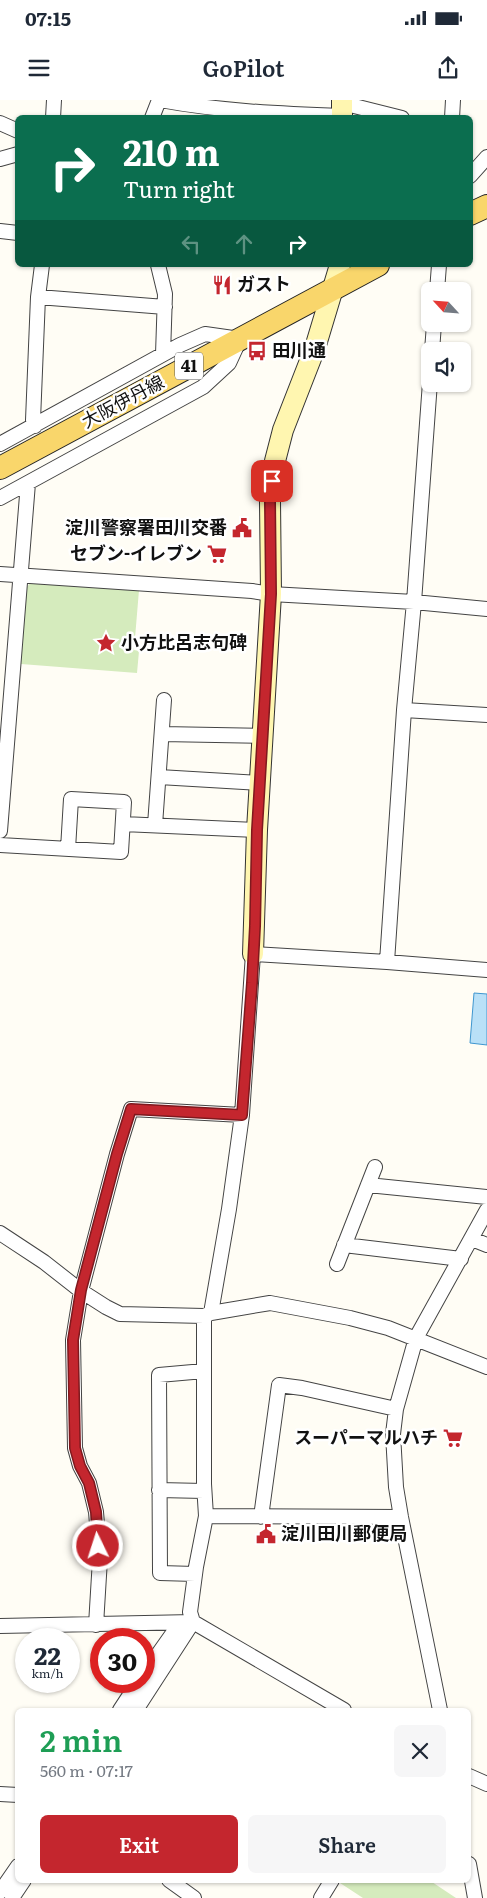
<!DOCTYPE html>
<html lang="en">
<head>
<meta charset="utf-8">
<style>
  body { margin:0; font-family:Literata,"Noto Sans JP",serif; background:#f6f6f7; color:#1f2937; height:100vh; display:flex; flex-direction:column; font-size:19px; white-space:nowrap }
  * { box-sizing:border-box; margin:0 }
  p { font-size:16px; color:#747a83 }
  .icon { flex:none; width:28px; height:28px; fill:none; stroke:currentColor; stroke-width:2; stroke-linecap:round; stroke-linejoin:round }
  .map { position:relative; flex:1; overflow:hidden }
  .panel { position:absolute; left:15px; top:1608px; width:456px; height:175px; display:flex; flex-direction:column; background:#fff; border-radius:8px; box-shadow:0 1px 4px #0004 }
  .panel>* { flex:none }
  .guide { position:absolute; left:15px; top:15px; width:458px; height:152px; border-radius:8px; box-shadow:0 1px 4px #0004; background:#0b6e4f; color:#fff; overflow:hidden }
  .needle { width:32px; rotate:296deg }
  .controls { position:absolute; left:421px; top:182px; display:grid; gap:10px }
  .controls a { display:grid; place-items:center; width:50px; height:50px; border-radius:8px; background:#fff; box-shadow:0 1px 4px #0004; font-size:25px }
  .speed { position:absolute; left:15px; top:1528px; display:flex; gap:10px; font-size:25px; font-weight:700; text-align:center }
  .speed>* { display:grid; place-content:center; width:65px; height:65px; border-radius:50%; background:#fff; box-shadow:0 1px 4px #0004; line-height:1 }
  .speed small { font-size:12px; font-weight:400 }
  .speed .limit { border:8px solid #d22; background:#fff; color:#111 }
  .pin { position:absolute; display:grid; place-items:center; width:42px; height:42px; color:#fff; margin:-21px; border-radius:10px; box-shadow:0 2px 8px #0006 }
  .me { position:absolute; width:55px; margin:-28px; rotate:356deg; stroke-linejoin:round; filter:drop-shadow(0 0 4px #0008) }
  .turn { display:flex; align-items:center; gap:18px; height:105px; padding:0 25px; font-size:22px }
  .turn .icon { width:65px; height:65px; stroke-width:2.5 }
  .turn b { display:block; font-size:35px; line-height:42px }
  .lanes { display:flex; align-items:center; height:48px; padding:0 25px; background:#0003; justify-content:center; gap:25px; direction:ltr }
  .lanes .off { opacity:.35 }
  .round { display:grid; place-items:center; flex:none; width:52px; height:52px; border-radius:8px; background:#f6f6f7 }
  .summary { display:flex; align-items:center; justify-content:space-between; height:85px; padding:0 25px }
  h1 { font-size:30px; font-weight:600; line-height:38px; color:#1e9e55 }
  .action { display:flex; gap:10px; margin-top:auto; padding:10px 25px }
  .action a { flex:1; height:58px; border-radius:8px; background:#c4262e; color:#fff; font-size:20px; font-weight:600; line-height:58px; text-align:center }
  .action a+a { background:#f6f6f7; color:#1f2937 }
  .status { display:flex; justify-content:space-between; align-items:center; height:35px; padding:0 25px; background:#fff; direction:ltr }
  .status svg { height:14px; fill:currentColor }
  header { display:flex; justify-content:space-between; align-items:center; height:65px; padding:0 25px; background:#fff; font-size:22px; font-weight:600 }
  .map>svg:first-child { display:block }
</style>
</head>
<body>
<div class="status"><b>07:15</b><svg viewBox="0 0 49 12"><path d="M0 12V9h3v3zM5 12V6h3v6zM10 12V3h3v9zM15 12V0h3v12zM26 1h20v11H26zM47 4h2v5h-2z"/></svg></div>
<header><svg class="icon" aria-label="menu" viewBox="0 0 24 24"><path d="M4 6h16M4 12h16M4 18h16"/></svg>GoPilot<svg class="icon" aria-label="share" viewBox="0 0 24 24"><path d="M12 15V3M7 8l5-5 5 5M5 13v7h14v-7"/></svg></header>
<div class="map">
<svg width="487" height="1798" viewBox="0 0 487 1798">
  <rect width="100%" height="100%" fill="#fffdf5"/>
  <!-- green -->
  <path fill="#d5ebbd" d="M31 482 139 490 134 550 139 551 137 573 21 564 26 488Z
    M429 1780 456 1798H363L337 1781Z"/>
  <!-- water -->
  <path fill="#b9e0f7" stroke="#3f96cf" d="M474 893 487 894V945L470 943Z"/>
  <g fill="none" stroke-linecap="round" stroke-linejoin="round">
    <defs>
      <path id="street" d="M160 0C220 11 281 14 342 16
        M342 3 402 18
        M53 18 54 0
        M152 18 159 0
        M452 18 453 0
        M0 23 18 31
        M0 59 18 54
        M470 76 487 57
        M0 131 18 133
        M158 165 165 194 163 254
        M437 191 439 165
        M38 197 165 207
        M432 251 434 224
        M35 326 33 320 38 197 42 165
        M0 344 180 245 205 234 240 239 229 263 203 287 0 398
        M0 474 252 491 271 494 414 502 487 509
        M404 610 487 615
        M162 634 263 636
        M159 677 260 683
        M123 724 257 730
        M155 725 164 600
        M0 731 28 383
        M0 745 121 752 124 702 71 699 68 749
        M387 862 404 610 414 502 430 282
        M368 1085 487 1097
        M0 1133 44 1162 81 1191 106 1207 120 1214 204 1216 211 1213 270 1203 350 1218 388 1228 487 1267
        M472 1139 487 1145
        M344 1145 461 1159
        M337 1164 375 1067
        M211 1213 229 1109 242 1015 253 854 387 862 487 870
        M159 1390 204 1391
        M206 1416 401 1417
        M261 1417 279 1285 302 1288 396 1309
        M195 1474 160 1473 159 1275 204 1271
        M96 1525 100 1459 96 1412 89 1383 80 1366 75 1348 73 1240 81 1191 117 1054 131 1009 242 1015
        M0 1526 193 1522 344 1610
        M144 1574 180 1523
        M120 1610 139 1581
        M136 1610 193 1522 190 1512 196 1467 206 1416 204 1384V1216
        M440 1610 401 1417 396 1387 393 1334 396 1309 416 1238 487 1110
        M469 1676 487 1684
        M0 1694 18 1695
        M469 1764 475 1798
        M169 1780 194 1798
        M0 1792 18 1766
        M12 1798 24 1780
        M321 1798 332 1780"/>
      <path id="secondary" d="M342 0V18
        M253 854 257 730 271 494 270 401 275 361 283 330 315 248 340 165"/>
      <path id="primary" d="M470 114 487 106
        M0 368 378 165"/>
    </defs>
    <!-- street casing -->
    <use href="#street" stroke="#444" stroke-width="16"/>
    <!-- secondary casing -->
    <use href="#secondary" stroke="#333" stroke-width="22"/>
    <!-- primary casing -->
    <use href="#primary" stroke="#222" stroke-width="24"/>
    <!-- street -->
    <use href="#street" stroke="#fff" stroke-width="14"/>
    <!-- secondary -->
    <use href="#secondary" stroke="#fff6b0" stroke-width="20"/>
    <!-- primary -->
    <use href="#primary" stroke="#f9d66b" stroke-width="22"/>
  </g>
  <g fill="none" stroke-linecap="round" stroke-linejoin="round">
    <defs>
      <path id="route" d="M98 1446 96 1412 89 1383 80 1366 75 1348 73 1240 81 1190 117 1054 131 1009 242 1015 252 883 255 826 257 730 271 494 270 401 272 381"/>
    </defs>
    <!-- route casing -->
    <use href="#route" stroke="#7f191e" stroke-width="12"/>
    <!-- route -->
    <use href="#route" stroke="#c4262e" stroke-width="9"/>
  </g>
  <!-- icons -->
  <defs>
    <symbol id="restaurant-bare" viewBox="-9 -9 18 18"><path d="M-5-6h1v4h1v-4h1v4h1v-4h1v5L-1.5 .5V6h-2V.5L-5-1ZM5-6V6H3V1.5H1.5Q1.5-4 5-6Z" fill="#c4262e" stroke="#fff" stroke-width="2.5" paint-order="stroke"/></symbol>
    <symbol id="bus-bare" viewBox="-9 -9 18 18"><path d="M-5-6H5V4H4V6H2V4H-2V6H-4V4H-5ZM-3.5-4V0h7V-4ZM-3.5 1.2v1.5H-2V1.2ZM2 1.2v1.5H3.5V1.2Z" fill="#c4262e" stroke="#fff" stroke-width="2.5" paint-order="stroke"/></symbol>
    <symbol id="civic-bare" viewBox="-9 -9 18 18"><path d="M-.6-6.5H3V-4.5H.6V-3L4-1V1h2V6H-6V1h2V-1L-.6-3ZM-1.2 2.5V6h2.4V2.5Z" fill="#c4262e" stroke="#fff" stroke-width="2.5" paint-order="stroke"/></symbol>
    <symbol id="supermarket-bare" viewBox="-9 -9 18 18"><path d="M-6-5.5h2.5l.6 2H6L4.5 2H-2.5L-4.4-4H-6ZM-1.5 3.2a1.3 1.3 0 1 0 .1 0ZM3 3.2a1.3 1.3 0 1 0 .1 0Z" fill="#c4262e" stroke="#fff" stroke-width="2.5" paint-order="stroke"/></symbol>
    <symbol id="sight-bare" viewBox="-9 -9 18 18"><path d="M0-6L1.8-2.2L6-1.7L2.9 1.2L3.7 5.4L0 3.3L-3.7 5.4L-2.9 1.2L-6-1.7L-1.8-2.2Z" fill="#c4262e" stroke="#fff" stroke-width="2.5" paint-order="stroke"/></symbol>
  </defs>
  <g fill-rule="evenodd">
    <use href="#restaurant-bare" x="208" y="171" width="28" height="28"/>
    <use href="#bus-bare" x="243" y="237" width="28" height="28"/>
    <use href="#civic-bare" x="228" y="414" width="28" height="28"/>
    <use href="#supermarket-bare" x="203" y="440" width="28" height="28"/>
    <use href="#sight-bare" x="92" y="529" width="28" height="28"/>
    <use href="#supermarket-bare" x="439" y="1324" width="28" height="28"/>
    <use href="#civic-bare" x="252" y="1420" width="28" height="28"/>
  </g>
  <g text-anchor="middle" stroke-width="5" stroke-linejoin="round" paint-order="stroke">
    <!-- shield labels -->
    <rect fill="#fff" stroke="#585858" stroke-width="1" x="175" y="252.5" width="28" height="27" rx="4"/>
    <g font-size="16" font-weight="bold" fill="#111">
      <text x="189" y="272">41</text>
    </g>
    <!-- poi labels -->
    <g font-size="18" font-weight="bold" fill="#111" stroke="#fff" text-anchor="start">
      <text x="237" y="191">ガスト</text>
      <text x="272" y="257">田川通</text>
      <text x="227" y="434" text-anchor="end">淀川警察署田川交番</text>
      <text x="202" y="460" text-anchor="end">セブン-イレブン</text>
      <text x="121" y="549">小方比呂志句碑</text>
      <text x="438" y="1344" text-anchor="end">スーパーマルハチ</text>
      <text x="281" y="1440">淀川田川郵便局</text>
    </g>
    <!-- street labels -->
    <g font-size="18" fill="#111" stroke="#fff">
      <text transform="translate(123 302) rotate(-28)" y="6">大阪伊丹線</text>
    </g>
  </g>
</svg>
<div class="controls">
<a><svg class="needle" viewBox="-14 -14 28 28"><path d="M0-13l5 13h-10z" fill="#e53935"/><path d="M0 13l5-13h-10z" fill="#747a83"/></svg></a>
<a><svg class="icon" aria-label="sound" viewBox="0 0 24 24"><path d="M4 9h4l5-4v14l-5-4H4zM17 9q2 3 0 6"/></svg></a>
</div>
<div class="speed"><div>22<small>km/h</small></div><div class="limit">30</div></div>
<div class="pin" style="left:272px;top:381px;background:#d93025"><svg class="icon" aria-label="arrive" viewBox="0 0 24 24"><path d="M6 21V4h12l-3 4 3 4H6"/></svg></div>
<svg class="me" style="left:98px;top:1446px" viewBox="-20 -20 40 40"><circle r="17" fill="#c4262e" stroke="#fff" stroke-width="3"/><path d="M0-11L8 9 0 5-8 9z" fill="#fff"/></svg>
<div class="guide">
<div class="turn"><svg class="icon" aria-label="right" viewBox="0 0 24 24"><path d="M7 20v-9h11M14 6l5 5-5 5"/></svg><div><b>210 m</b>Turn right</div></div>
<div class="lanes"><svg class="icon off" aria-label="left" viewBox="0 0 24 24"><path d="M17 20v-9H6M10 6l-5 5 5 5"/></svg><svg class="icon off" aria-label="ahead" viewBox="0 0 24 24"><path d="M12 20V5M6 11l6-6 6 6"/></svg><svg class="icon" aria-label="right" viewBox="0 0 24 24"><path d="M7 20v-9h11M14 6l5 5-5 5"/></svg></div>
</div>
<section class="panel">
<div class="summary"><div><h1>2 min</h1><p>560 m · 07:17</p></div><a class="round"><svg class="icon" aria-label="close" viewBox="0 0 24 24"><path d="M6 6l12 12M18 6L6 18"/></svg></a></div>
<div class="action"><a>Exit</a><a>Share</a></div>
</section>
</div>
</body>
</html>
